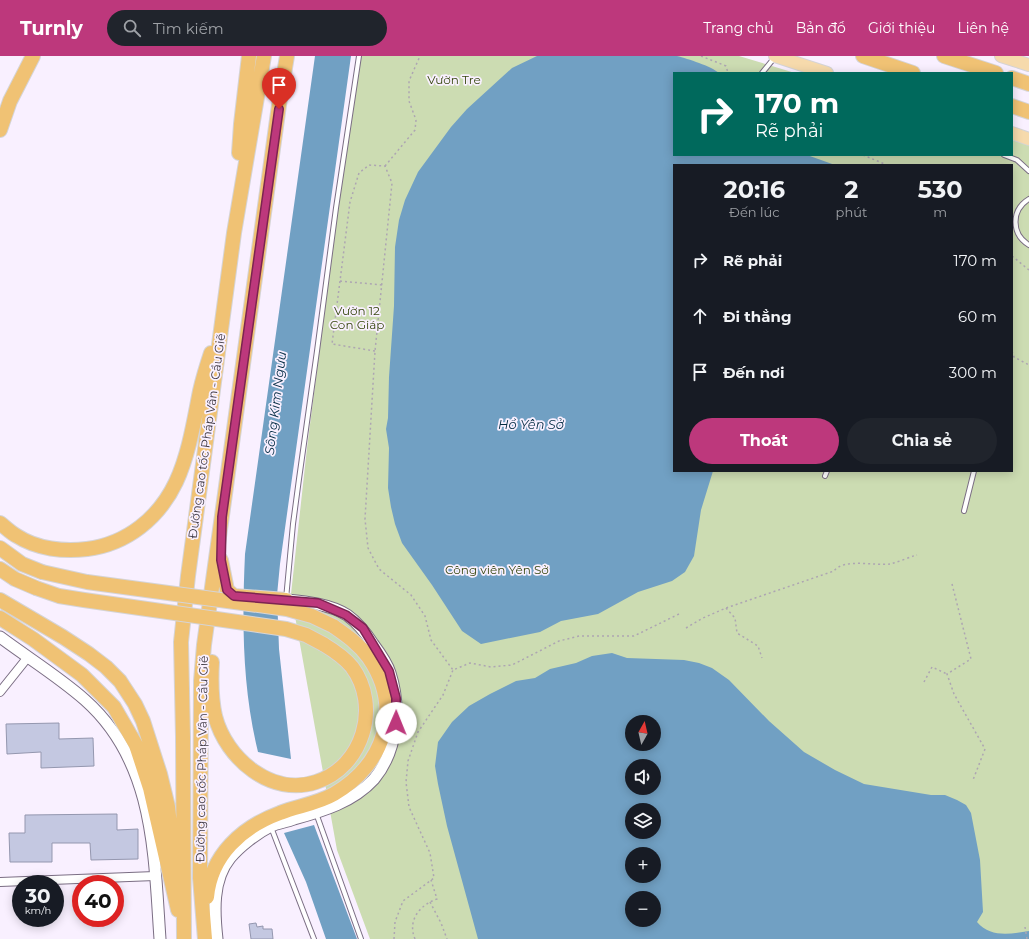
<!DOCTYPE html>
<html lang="vi">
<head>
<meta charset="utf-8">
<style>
  body { margin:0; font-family:Montserrat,sans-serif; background:#20242c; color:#f1f3f6; height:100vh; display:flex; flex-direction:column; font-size:15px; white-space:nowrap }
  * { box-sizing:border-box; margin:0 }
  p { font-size:13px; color:#9ea1a6 }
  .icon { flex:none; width:22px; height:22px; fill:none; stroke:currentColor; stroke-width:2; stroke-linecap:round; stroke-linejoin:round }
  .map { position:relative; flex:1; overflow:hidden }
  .sheet { position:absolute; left:673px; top:108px; width:340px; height:308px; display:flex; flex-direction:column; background:#171b24; border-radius:0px; box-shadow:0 2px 10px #0003 }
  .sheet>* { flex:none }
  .hud { position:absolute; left:673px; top:16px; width:340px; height:84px; border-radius:0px; box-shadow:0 2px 10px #0003; background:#00695c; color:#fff; overflow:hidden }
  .needle { width:26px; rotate:8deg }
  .buttons { position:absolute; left:625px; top:659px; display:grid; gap:8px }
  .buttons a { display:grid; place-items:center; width:36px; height:36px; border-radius:50%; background:#171b24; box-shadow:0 2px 10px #0003; font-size:20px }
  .speed { position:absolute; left:12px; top:819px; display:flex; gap:8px; font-size:20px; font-weight:700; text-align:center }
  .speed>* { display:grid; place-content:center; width:52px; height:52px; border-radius:50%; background:#171b24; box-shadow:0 2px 10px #0003; line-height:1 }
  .speed small { font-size:10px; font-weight:400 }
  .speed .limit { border:6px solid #d22; background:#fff; color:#111 }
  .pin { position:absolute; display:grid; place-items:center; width:34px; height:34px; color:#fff; margin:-41px -17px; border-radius:50% 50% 50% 0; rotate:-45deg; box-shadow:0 0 4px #0007 }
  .pin .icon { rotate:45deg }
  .me { position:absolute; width:44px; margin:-22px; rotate:1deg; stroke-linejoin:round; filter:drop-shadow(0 0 3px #0008) }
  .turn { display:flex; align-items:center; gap:14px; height:84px; padding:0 16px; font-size:18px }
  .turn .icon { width:52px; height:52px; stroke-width:2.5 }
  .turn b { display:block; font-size:28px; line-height:34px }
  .eta { display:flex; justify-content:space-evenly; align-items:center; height:68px; text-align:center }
  .eta b { font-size:24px; font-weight:700; line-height:28px }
  .primary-button { display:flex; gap:8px; margin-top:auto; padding:8px 16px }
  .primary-button a { flex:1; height:46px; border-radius:24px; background:#bd387c; color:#fff; font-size:16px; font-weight:700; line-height:46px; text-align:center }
  .primary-button a+a { background:#20242c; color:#f1f3f6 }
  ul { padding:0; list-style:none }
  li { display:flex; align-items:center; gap:12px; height:56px; padding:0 16px }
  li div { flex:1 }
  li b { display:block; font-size:15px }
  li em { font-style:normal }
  header { display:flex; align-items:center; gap:24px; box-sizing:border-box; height:56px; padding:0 20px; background:#bd387c; color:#fff }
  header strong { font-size:19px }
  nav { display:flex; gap:22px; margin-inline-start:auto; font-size:14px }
  .search { width:280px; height:36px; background:#20242c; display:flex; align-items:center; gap:10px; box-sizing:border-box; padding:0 14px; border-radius:22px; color:#9ea1a6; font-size:15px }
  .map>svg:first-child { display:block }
</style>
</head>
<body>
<header>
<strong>Turnly</strong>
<div class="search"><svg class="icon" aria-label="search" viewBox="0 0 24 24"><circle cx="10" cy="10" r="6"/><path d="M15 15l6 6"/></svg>Tìm kiếm</div>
<nav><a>Trang chủ</a><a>Bản đồ</a><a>Giới thiệu</a><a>Liên hệ</a></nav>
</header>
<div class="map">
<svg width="1029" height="883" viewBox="0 0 1029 883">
  <rect width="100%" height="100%" fill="#f9f0ff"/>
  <!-- green -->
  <path fill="#ccdcb2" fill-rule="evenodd" d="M357 0H739L795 17H674V99H1012V84L1029 89V883H370L337 794 291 538 307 392ZM674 109H1012V415H674ZM632 666H654V688H632ZM632 710H654V732H632ZM632 754H654V776H632ZM632 798H654V820H632ZM632 842H654V864H632Z"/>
  <!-- water -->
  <path fill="#71a0c3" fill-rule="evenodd" d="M315 0H351L280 508 277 539 279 593 291 703 258 696C242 630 242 566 245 498Z
    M537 0H677C688 3 711 10 719 17H674V99H807L835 109H674V415H713L701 454 694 500 685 516 672 525 638 536 598 558 561 565 540 576 481 588 462 575 432 529 402 487 395 468 391 451 388 432 389 392 386 373 388 362 389 321 394 250 395 191 399 164 405 144 418 116 451 71 467 53 512 12Z
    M612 597 627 602 684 604 699 607 712 612 729 624 769 665 804 696 835 714 864 728 931 739H945L957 744 966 749 971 757 980 804 983 856 977 866C991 882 1010 878 1029 875V883H478L447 770 438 728 435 710 438 686 452 666 469 650 490 638 516 625 535 622 550 613 576 607 592 600ZM632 666H654V688H632ZM632 710H654V732H632ZM632 754H654V776H632ZM632 798H654V820H632ZM632 842H654V864H632Z
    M314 769 357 883H326L306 826 284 777Z"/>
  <!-- building -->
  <path fill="#c4c8e1" stroke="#9497af" d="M59 667V683L93 682 94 710 41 712V696L7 698 6 668Z
    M117 758V774L138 773V803L91 804 90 787H52V806H10L9 777H25V759Z
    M256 867 257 871 263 870V873H272L273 883H251L249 868Z"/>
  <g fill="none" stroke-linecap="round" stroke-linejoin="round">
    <defs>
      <path id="lane" d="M762 17 775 1
        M1004 99 1017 104 1029 115
        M1029 143C1011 154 1011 178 1029 189
        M825 420 827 415
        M964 455 974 415
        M286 543 293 468 299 423 317 295 336 152 359 0
        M316 757 361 883
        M271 771 314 883"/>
      <path id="street" d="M0 636 28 601
        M0 826 155 820"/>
      <path id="secondary" d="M0 581C28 602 59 621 85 644 155 706 154 798 160 883
        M217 883C214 856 212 824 230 802 240 790 257 777 271 770 278 767 286 766 294 763 323 755 353 746 374 723 398 694 401 651 390 617 387 607 379 596 373 588 366 577 358 567 347 559 329 548 307 546 286 544"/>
      <path id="primary" d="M775 0 827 17
        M1001 0 1029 9
        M1012 77 1029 83"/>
      <path id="highway" d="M863 0 913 17
        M944 0 996 17
        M1012 22 1029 28
        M1012 50 1029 56
        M0 74 10 45 33 0
        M239 97 241 68 249 0
        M0 467C5 471 11 477 17 480 37 493 64 496 87 493 127 488 159 462 176 426 189 398 194 365 200 335 203 322 207 309 211 297
        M0 492 22 508 42 516
        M221 504 227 534 234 540 286 544
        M0 513 15 523 36 532
        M0 544 63 581 89 598 106 611 120 625 135 648 143 665 160 718 168 751 176 819
        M0 562 33 583 82 619 114 651 136 689 150 732 178 854
        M212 606C211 624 211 642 215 660 226 703 272 741 316 726 363 711 381 650 352 611 344 601 333 594 323 588
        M207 841C211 799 242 771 280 757 297 750 317 748 334 738 385 708 403 652 369 602 359 588 346 579 333 570
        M184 883 183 681 181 586 188 520 234 177 264 0
        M205 883 200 822 201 625 204 589 280 42 287 0"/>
    </defs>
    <!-- lane casing -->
    <use href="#lane" stroke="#7b6e84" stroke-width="6"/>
    <!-- street casing -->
    <use href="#street" stroke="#7b6e84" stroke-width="10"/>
    <!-- secondary casing -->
    <use href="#secondary" stroke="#7b6e84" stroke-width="13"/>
    <!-- primary casing -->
    <use href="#primary" stroke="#d5d4d6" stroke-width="14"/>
    <!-- highway casing -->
    <use href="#highway" stroke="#d5d4d6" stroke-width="16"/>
    <!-- path -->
    <path stroke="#ada5b2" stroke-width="1.5" stroke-dasharray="2 3" stroke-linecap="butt" d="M701 0 726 10 728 17
      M863 99 887 109
      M385 110 415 74 416 64 409 45V25L420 0
      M1012 200 1029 214
      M340 225 382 229
      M1012 278V282
      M375 295 332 288 350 146 359 117 369 109 385 110 392 127 375 295 365 463 368 492 379 513 411 539 425 560 431 584 453 614 470 607 491 611 512 609 559 585 579 580H634L679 558
      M1012 295 1014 301 1029 309
      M952 528 971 603 947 618 954 638 985 693 973 724
      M726 552 735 562 737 577 758 590 762 602
      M686 572 703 562 726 552 834 515C843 502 876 510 890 508 899 506 909 501 917 499
      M924 626 932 611 947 618
      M430 846 441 867 447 883
      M1025 871 1027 883
      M394 883 395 866 403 845 434 822 430 797 409 751 406 726 408 705 418 676 443 639 453 614
      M415 883C407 864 420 849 437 843L431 824"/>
    <!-- lane -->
    <use href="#lane" stroke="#fff" stroke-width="4"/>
    <!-- street -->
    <use href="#street" stroke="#fff" stroke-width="8"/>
    <!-- secondary -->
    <use href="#secondary" stroke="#fff" stroke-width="11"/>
    <!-- primary -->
    <use href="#primary" stroke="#f6daac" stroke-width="12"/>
    <!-- highway -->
    <use href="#highway" stroke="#f0c274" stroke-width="14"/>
    <defs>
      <path id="highway-bridge" d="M42 516 87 526 287 553 312 560 333 570
        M36 532 59 540 84 544 286 573 306 579 323 588"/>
    </defs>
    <!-- highway-bridge casing -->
    <use href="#highway-bridge" stroke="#d5d4d6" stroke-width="16" stroke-linecap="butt"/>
    <!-- highway-bridge -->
    <use href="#highway-bridge" stroke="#f0c274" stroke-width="14"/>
  </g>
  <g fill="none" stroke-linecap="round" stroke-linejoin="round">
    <defs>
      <path id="route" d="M279 53 222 461 221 504 227 534 234 540 318 547 346 559 363 572 389 615 396 642V667"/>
    </defs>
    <!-- route casing -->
    <use href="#route" stroke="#7b2451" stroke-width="10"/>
    <!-- route -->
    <use href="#route" stroke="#bd387c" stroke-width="7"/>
  </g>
  <g text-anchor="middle" stroke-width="3.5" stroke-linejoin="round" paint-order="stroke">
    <!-- park labels -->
    <g font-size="12" fill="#36470e" stroke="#f9f0ff">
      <text x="454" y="28">Vườn Tre</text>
      <text x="357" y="259">Vườn 12<tspan x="357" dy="14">Con Giáp</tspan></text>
      <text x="497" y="518">Công viên Yên Sở</text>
    </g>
    <!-- street labels -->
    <g font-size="12" fill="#403a44" stroke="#f9f0ff">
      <text transform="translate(207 380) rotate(-82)" y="4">Đường cao tốc Pháp Vân - Cầu Giẽ</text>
      <text transform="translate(202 703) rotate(-89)" y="4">Đường cao tốc Pháp Vân - Cầu Giẽ</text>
    </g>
    <!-- water labels -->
    <g font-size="13" font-style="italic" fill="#042c44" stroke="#f9f0ff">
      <text transform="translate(275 347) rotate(-83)" y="5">Sông Kim Ngưu</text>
      <text x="531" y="373">Hồ Yên Sở</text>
    </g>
  </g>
</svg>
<div class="buttons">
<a><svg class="needle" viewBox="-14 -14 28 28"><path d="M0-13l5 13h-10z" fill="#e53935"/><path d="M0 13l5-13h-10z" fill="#9ea1a6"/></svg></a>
<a><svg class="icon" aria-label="sound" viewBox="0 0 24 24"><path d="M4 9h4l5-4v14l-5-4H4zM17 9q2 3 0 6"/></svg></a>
<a><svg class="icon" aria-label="layers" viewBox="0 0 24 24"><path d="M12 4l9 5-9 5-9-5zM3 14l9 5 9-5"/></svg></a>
<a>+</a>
<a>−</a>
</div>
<div class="speed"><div>30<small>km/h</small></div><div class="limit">40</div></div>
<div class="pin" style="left:279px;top:53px;background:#d93025"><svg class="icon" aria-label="arrive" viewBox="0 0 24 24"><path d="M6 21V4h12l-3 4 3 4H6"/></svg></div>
<svg class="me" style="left:396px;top:667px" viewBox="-20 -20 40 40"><circle r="19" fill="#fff"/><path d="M0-13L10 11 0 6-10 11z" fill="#bd387c"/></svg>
<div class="hud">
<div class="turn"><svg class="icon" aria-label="right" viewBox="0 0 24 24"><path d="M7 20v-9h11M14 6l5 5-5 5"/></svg><div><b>170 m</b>Rẽ phải</div></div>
</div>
<section class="sheet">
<div class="eta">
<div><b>20:16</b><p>Đến lúc</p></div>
<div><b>2</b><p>phút</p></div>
<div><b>530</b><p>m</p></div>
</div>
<ul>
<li><svg class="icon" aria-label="right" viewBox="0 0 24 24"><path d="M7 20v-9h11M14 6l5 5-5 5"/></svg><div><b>Rẽ phải</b></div><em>170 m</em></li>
<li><svg class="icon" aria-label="ahead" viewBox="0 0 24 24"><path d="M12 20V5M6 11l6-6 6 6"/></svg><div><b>Đi thẳng</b></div><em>60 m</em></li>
<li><svg class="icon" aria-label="arrive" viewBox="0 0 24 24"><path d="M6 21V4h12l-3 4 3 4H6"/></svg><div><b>Đến nơi</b></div><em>300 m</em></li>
</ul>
<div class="primary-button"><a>Thoát</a><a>Chia sẻ</a></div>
</section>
</div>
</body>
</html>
